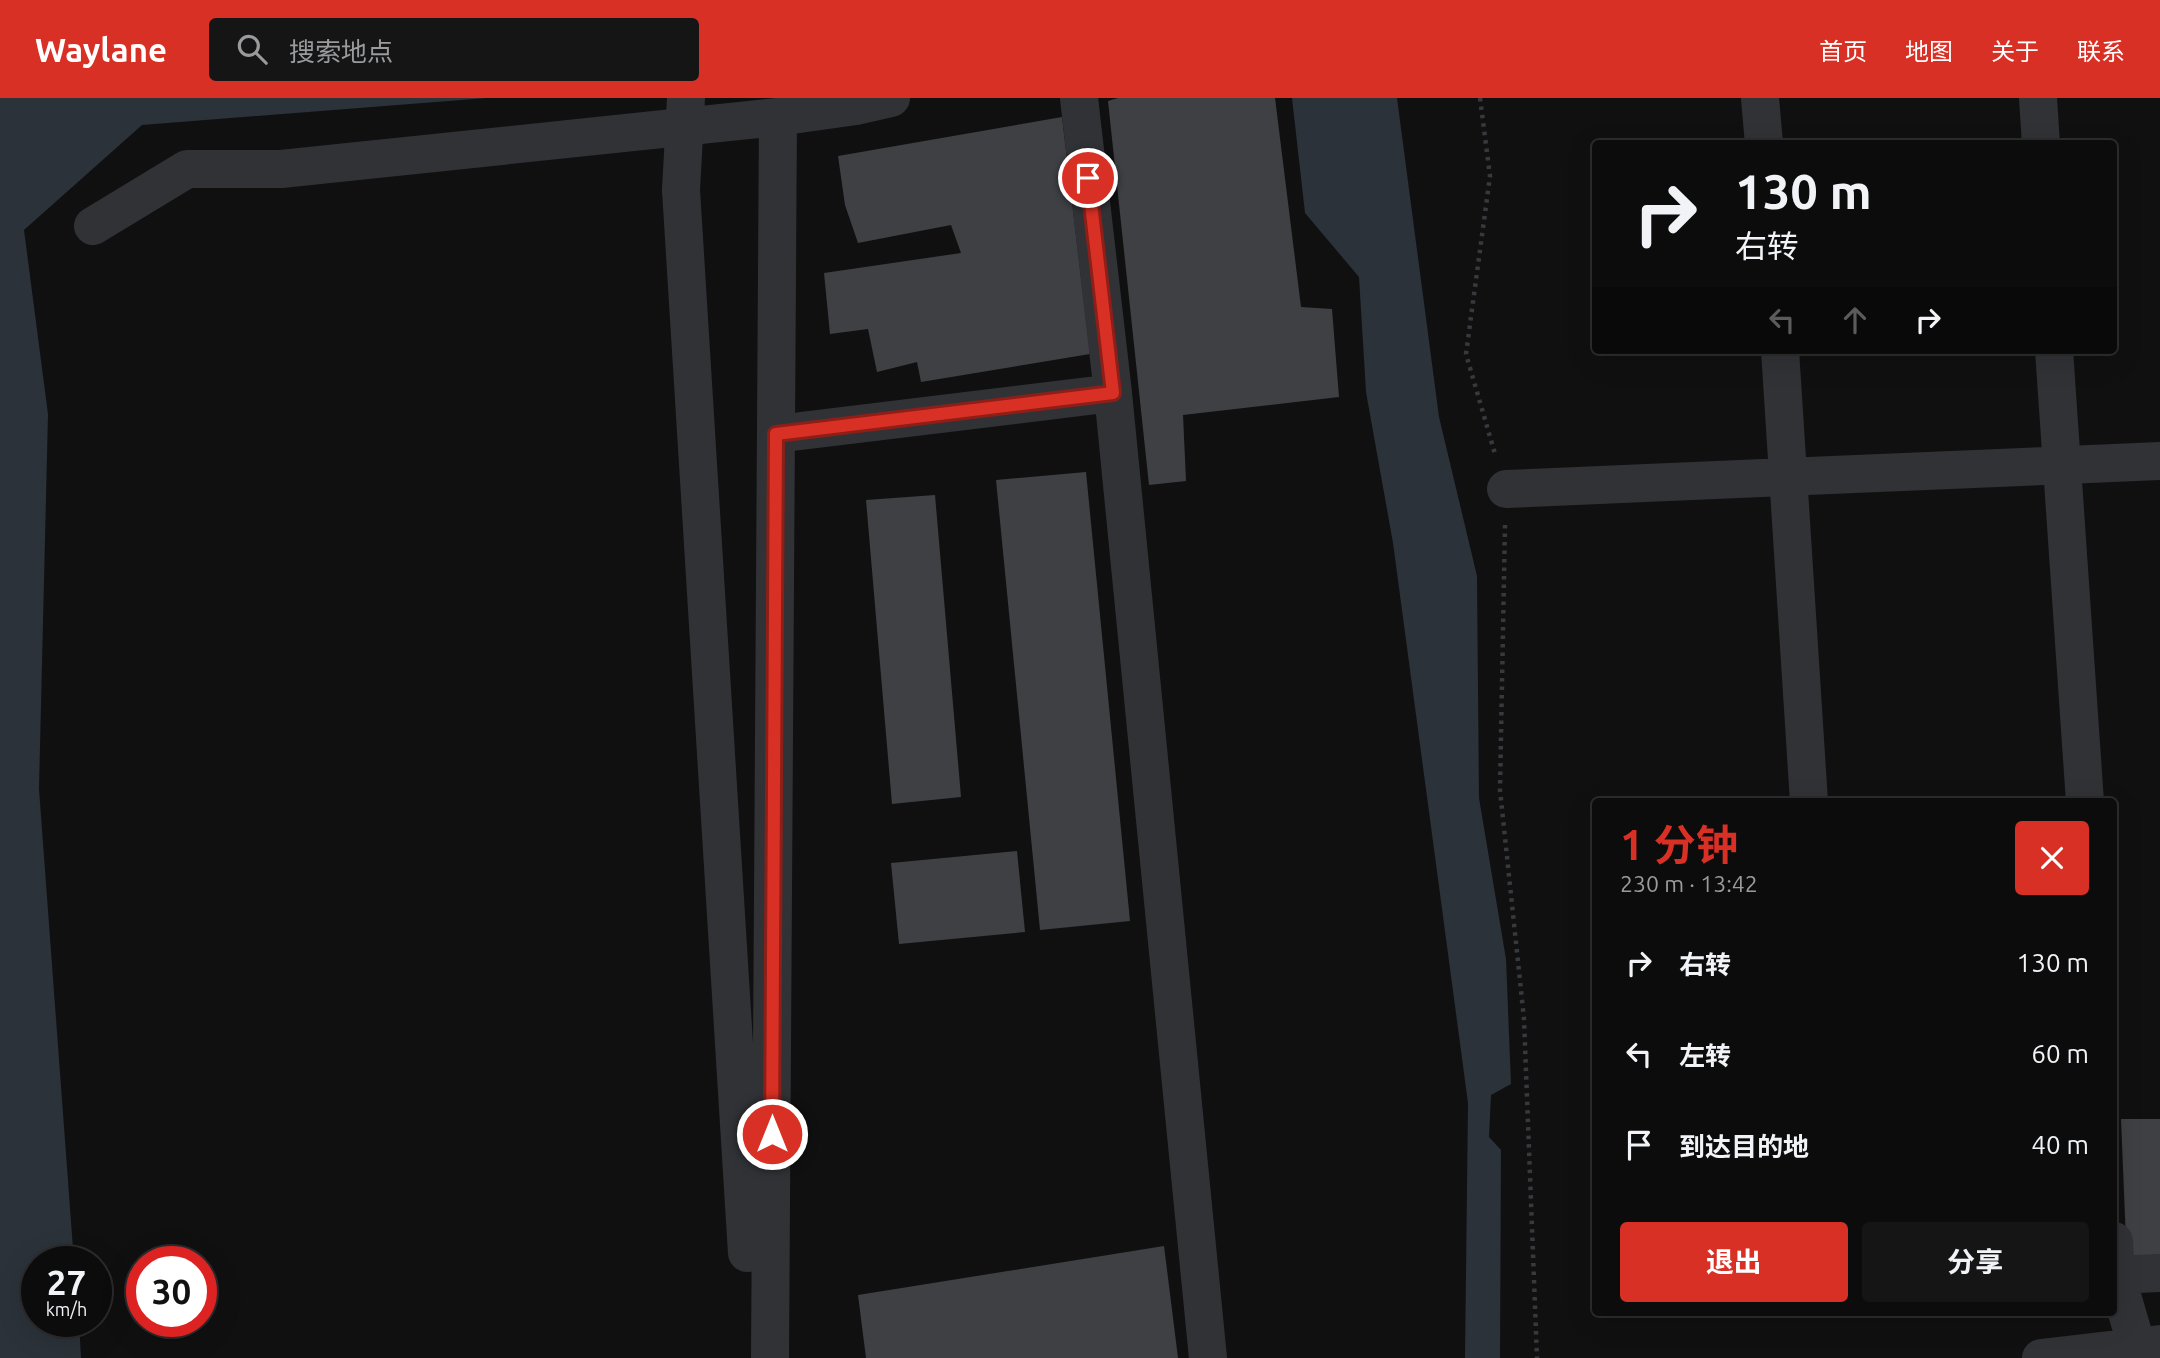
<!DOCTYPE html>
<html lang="zh">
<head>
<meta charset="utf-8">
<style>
  body { margin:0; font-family:Ubuntu,"Noto Sans SC",sans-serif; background:#151516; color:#f1f3f6; height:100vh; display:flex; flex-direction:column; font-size:26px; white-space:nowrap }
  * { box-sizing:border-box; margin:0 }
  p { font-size:23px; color:#9a9b9d }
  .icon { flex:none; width:38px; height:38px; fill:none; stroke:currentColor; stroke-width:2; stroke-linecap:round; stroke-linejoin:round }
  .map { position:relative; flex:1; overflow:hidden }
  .panel { position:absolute; left:1592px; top:700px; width:525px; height:518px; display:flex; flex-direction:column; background:#0c0c0d; border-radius:7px; box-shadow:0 7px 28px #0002,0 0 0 2px #2c2c2e }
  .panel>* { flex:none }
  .hud { position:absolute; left:1592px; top:42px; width:525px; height:214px; border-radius:7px; box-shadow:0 7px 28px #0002,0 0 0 2px #2c2c2e; background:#0c0c0d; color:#f1f3f6; overflow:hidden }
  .speed { position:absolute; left:21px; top:1148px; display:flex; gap:14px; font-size:35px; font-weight:700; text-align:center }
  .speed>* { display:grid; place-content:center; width:91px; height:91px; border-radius:50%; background:#0c0c0d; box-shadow:0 7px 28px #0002,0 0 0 2px #2c2c2e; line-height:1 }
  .speed small { font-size:18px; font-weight:400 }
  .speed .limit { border:10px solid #d22; background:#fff; color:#111 }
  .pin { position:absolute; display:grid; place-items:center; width:60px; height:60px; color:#fff; margin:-30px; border:4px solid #fff; border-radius:50%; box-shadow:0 2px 7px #0007 }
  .me { position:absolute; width:77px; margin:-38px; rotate:0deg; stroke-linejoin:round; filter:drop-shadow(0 0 5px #0008) }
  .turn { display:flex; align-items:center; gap:24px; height:147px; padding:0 28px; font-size:32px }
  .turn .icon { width:91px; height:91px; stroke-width:2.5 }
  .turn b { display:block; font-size:49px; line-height:60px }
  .lanes { display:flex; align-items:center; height:66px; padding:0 28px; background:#0003; justify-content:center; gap:35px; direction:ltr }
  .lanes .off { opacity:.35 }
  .round { display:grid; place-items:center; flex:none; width:74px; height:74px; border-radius:7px; background:#151516 }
  .head { display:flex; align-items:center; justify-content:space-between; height:119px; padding:0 28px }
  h1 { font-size:42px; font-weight:700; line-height:52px; color:#d93025 }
  .button { display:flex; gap:14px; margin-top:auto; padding:14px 28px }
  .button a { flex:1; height:80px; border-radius:7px; background:#d93025; color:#fff; font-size:28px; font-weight:700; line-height:80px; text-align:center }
  .button a+a { background:#151516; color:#f1f3f6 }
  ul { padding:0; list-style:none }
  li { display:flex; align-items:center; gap:21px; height:91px; padding:0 28px }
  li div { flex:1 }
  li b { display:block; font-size:26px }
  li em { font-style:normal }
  header { display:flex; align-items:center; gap:42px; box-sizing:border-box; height:98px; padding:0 35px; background:#d93025; color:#fff }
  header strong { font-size:33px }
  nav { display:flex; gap:38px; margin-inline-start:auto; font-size:24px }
  .search { width:490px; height:63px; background:#151516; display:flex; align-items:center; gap:18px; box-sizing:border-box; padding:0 24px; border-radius:7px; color:#9a9b9d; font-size:26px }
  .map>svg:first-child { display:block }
</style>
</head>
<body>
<header>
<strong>Waylane</strong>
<div class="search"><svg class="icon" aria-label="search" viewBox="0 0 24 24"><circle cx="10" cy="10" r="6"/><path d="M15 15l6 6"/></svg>搜索地点</div>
<nav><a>首页</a><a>地图</a><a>关于</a><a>联系</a></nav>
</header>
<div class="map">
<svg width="2160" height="1260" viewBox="0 0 2160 1260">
  <rect width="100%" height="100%" fill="#101011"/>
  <!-- water -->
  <path fill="#2b3239" d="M0 0H487L142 27 24 132 48 316 39 691 74 1164H37V1223H79L81 1260H0Z
    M1292 0H1397L1439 319 1477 478 1479 700 1506 861 1511 986 1491 997 1489 1039 1501 1052 1500 1260H1465L1468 1005 1393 445 1366 294 1359 179 1305 115Z"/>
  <!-- building -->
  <path fill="#3f4044" d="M1118 0H1275L1301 209 1332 211 1339 299 1183 317 1186 383 1149 387 1108 3Z
    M1062 19 1090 256 921 284 917 264 877 274 868 231 830 236 824 175 961 155 951 127 858 145 845 107 838 58Z
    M1086 374 1130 823 1040 832 996 382Z
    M935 397 961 699 892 706 866 402Z
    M1017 753 1025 834 899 846 891 765Z
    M2121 1021H2160V1166L2127 1168Z
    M1164 1148 1178 1260H866L858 1197Z"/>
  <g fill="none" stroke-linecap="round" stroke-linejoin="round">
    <!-- path -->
    <path stroke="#37393d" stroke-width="4.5" stroke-dasharray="3.5 5" stroke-linecap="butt" d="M1480 0 1490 78 1466 256 1495 356
      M1505 427 1500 692 1524 921 1537 1260"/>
    <!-- minor -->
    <path stroke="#313236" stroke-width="38" d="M1079 0 1113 295
      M1760 0 1764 46
      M2038 0 2041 46
      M681 92 747 1155
      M93 128 187 71H281L778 19 856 8 891 0
      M1780 252 1809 704
      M2054 252 2085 704
      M776 336 1113 295 1208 1260
      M1506 391 2160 363
      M2114 1143 2116 1177 2137 1249
      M2114 1177 2160 1175
      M770 1260 778 19
      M2041 1260 2160 1246"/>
    <!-- minor-bridge -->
    <path stroke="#313236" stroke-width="38" d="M681 92 686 0"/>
  </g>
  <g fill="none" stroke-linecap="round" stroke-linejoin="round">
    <defs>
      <path id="route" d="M772 1036 776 336 1113 295 1088 80"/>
    </defs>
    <!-- route casing -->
    <use href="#route" stroke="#8d1f18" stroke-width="18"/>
    <!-- route -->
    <use href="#route" stroke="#d93025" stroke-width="12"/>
  </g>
</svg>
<div class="speed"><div>27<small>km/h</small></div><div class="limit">30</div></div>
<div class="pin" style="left:1088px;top:80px;background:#d93025"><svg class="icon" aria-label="arrive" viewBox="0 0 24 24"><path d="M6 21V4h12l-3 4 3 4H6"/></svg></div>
<svg class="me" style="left:772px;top:1036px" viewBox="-20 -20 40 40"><circle r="17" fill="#d93025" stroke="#fff" stroke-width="3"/><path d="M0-11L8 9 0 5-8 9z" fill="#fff"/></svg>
<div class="hud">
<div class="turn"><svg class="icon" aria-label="right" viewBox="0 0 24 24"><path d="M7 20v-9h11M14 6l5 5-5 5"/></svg><div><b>130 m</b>右转</div></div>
<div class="lanes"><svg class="icon off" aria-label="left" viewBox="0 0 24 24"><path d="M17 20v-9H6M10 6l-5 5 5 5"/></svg><svg class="icon off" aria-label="ahead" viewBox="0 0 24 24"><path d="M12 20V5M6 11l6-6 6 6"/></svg><svg class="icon" aria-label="right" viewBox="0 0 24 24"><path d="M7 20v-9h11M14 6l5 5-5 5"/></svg></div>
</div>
<section class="panel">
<div class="head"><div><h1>1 分钟</h1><p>230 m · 13:42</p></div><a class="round" style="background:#d93025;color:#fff"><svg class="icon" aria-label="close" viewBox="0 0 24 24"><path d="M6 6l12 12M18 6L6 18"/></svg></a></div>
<ul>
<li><svg class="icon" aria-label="right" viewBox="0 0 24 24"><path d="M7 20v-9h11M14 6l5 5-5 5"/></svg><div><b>右转</b></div><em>130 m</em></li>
<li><svg class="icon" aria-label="left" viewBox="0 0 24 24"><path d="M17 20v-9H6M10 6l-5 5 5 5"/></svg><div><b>左转</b></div><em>60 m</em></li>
<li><svg class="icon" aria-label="arrive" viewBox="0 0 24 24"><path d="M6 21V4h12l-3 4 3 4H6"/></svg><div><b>到达目的地</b></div><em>40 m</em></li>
</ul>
<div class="button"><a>退出</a><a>分享</a></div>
</section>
</div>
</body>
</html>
